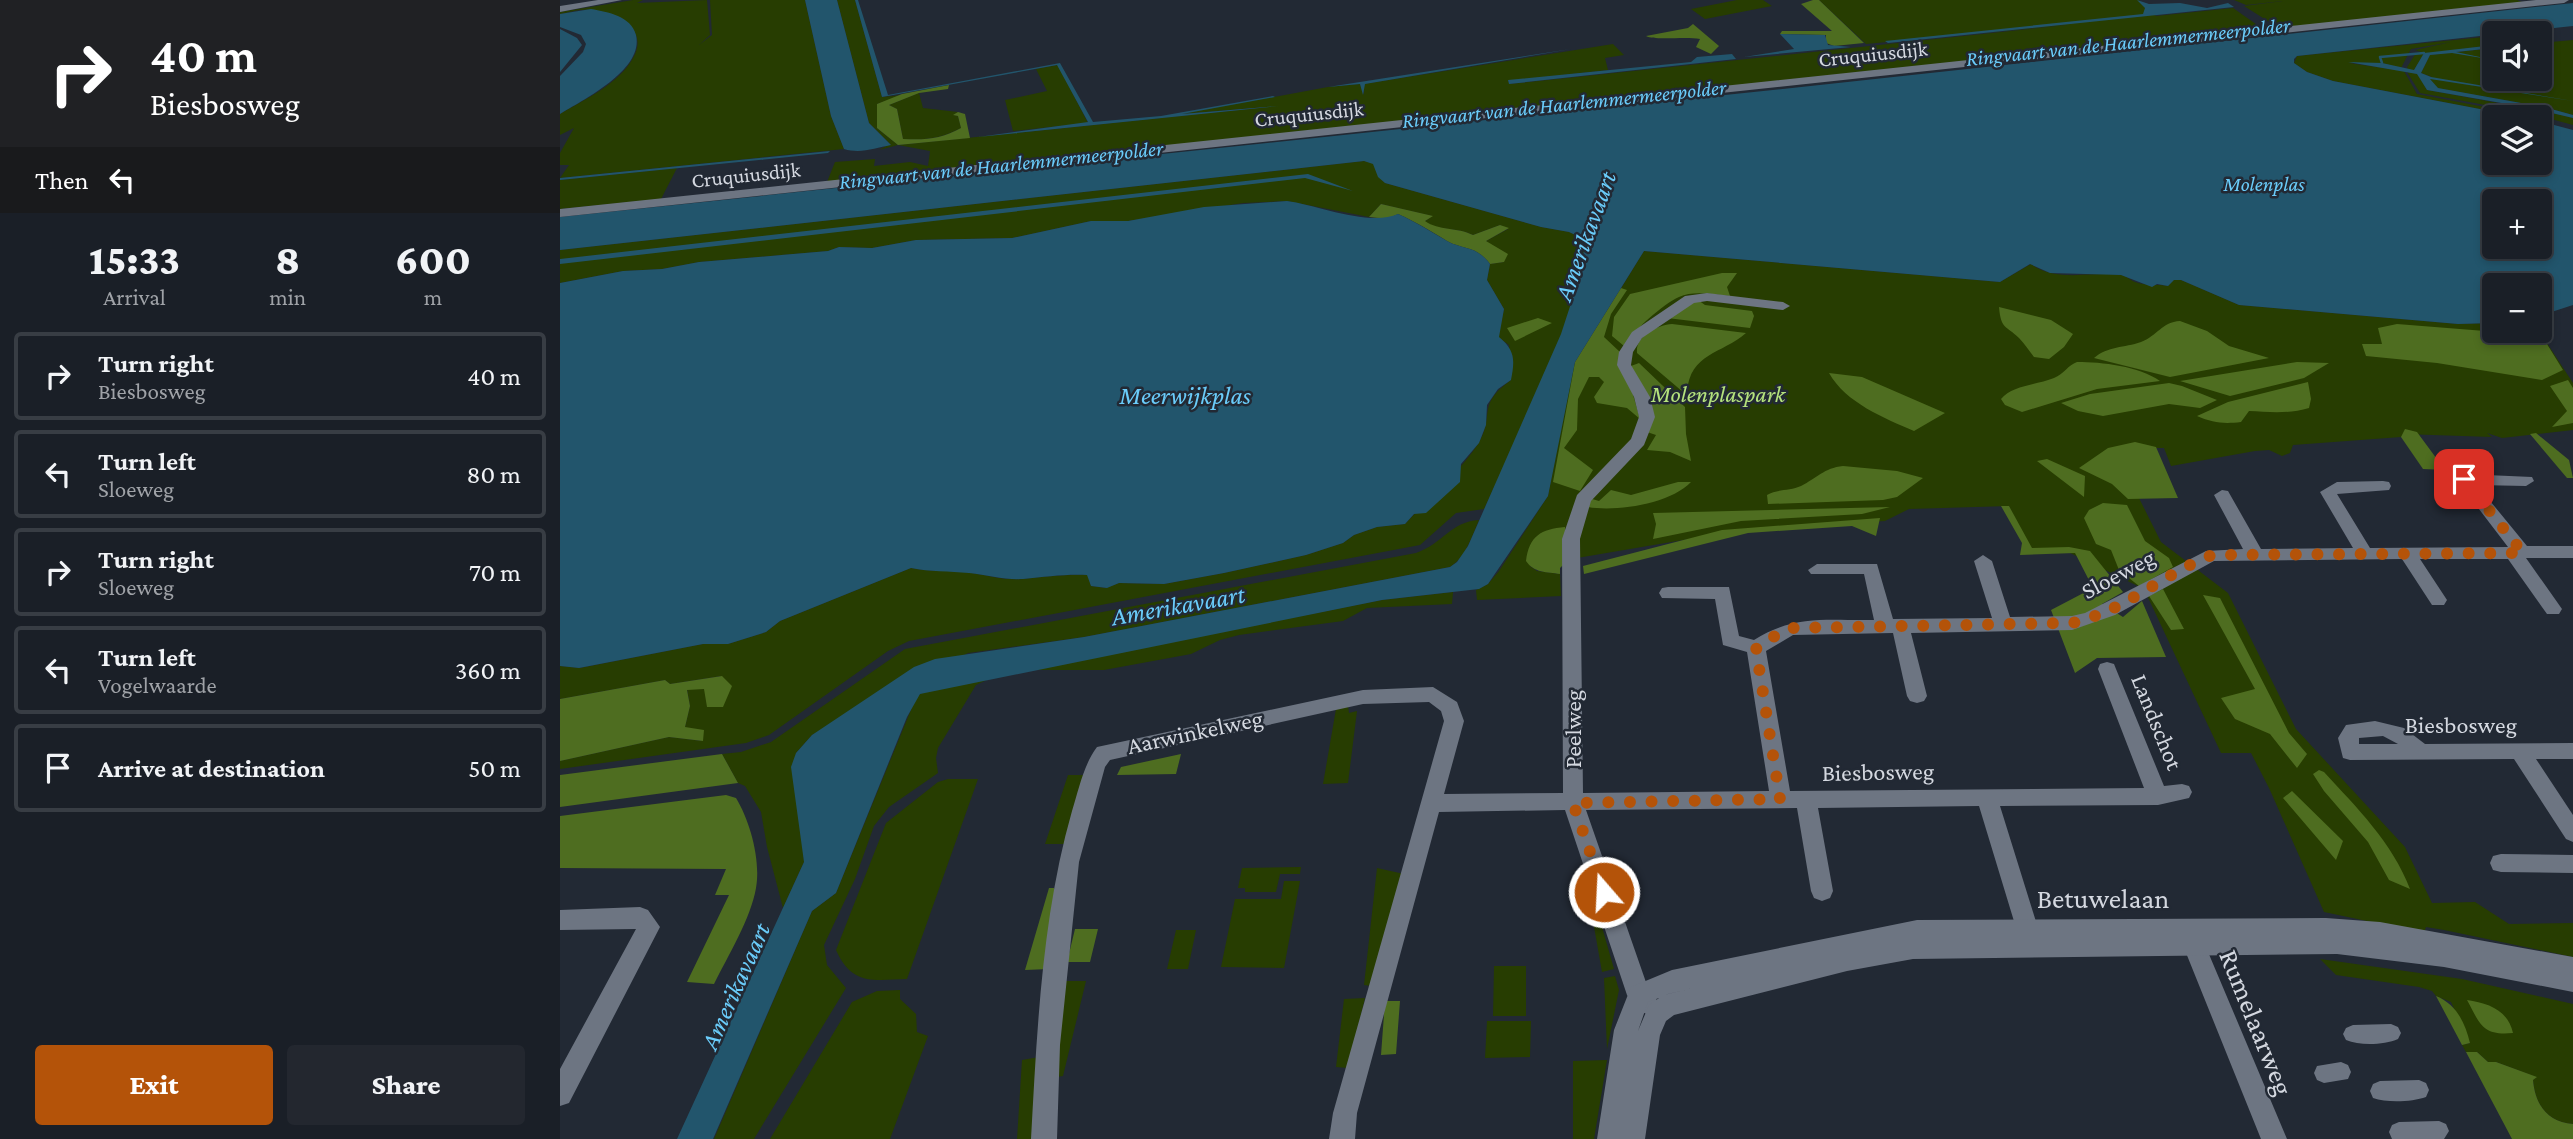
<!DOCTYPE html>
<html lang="en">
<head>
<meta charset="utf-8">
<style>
  body { margin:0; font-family:"Crimson Pro",serif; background:#23272f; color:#f1f3f6; height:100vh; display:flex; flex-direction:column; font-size:26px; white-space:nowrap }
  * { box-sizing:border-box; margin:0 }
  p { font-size:23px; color:#9fa2a7 }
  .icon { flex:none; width:38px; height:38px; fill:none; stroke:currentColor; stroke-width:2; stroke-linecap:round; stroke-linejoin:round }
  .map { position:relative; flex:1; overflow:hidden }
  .details { display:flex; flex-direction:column; background:#1a1f27; width:560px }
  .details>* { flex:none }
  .hud { background:#202124; color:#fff; overflow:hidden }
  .controls { position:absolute; left:1922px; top:21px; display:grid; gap:14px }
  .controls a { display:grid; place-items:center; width:70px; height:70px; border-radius:7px; background:#1a1f27; box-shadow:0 4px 10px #0003,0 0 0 2px #383d44; font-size:35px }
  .pin { position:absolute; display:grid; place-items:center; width:60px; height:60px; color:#fff; margin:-30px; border-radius:14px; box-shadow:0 4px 10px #0006 }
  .me { position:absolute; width:77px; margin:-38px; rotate:341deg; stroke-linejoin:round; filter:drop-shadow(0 0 5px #0008) }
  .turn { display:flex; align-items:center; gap:24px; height:147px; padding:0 35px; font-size:32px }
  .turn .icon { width:91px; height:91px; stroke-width:2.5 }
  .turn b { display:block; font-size:49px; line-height:60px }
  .then { display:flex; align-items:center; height:66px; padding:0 35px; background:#0003; gap:14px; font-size:26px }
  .eta { display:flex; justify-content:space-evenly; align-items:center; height:119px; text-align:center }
  .eta b { font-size:42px; font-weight:800; line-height:49px }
  .action { display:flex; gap:14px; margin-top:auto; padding:14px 35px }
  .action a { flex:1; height:80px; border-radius:7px; background:#b45309; color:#fff; font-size:28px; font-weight:800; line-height:80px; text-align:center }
  .action a+a { background:#23272f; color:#f1f3f6 }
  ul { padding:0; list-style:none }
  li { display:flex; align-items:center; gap:21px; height:88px; margin:0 14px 10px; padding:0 21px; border:4px solid #383d44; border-radius:7px }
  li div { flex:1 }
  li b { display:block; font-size:26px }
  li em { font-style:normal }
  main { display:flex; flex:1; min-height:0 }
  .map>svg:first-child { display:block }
</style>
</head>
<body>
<main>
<section class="details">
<div class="hud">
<div class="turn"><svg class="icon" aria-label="right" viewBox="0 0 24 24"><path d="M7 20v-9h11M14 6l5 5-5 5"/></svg><div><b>40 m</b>Biesbosweg</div></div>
<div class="then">Then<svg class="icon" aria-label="left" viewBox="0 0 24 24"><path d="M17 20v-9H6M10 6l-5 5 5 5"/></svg></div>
</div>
<div class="eta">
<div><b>15:33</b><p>Arrival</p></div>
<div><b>8</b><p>min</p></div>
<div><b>600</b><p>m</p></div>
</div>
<ul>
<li><svg class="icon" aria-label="right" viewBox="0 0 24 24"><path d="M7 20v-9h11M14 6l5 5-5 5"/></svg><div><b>Turn right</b><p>Biesbosweg</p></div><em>40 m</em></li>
<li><svg class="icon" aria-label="left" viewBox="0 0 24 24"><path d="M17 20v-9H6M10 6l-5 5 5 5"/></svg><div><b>Turn left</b><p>Sloeweg</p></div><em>80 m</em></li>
<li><svg class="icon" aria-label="right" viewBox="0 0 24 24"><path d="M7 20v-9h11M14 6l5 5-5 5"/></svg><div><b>Turn right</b><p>Sloeweg</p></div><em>70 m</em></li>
<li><svg class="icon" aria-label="left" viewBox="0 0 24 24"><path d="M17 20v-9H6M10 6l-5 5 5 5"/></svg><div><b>Turn left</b><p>Vogelwaarde</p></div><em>360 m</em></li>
<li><svg class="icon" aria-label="arrive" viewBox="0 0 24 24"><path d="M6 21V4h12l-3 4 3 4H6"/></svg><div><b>Arrive at destination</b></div><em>50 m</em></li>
</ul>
<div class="action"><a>Exit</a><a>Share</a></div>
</section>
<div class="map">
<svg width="2013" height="1139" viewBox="0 0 2013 1139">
  <rect width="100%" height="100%" fill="#222934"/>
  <!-- green -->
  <path fill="#273d01" d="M73 0H83L77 3 147 0 150 35 139 45 152 35 150 0H245L271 116 284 149 0 178 9 165H0V153L14 128 0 135V114C24 100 60 83 73 58 90 28 56 14 33 10 22 8 10 12 0 14V12Z
    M277 0H295L322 97 343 95 317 104V128L338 145 718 106 621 114 768 87 800 84 804 95V84L1053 44 1064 55 1045 58 1048 70 948 81 950 84 1007 78 1507 25 1306 44 1259 0H1579L1596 16 1673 8 1703 29 267 182 275 162 315 159 314 166 350 162 368 166 370 151 338 145 319 150 330 144 309 123Z
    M1177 0H1203L1212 6 1145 19 1131 9Z
    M1674 0H1957L1962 2 1719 28 1684 6 1723 1 1686 5Z
    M1934 36V45L1864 54 1854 70H1848L1847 67 1856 53 1861 52 1855 50 1891 42 1851 49 1841 68 1822 63H1789L1844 71 1857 94 1977 117H1962L1773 81 1747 72 1734 63 1737 56Z
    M2013 40V115L1984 107 1877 88 1869 79 1872 77 1861 73 1870 55 1934 48V79H1979V43Z
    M498 65 528 123 453 131 445 100 487 91 476 69Z
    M1847 72 1858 74 1867 90 1993 113 2013 118V125L1969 113 1860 93Z
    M359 93 363 108 398 112 394 115 398 116 401 128C380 139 366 140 343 139L337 109 329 105Z
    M804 161 813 163 825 183 981 227 1009 232 1026 240C1018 323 959 432 924 509L896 513 860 545 349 641 328 651 209 735 186 743 0 769V761L109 737 142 741 125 727 130 706 127 689H144L161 676 110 684 105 680 0 699V666L20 668 143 644H168L206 632 220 621 351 568C369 572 386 570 404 572 424 574 442 581 463 579 485 577 505 574 528 575L531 586 546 588 559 583 604 584 664 573 746 555 783 543 794 535 817 527 845 524C869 498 899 473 918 444 936 415 915 406 951 380L949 345 938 337 944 309 927 280 930 264 944 262 926 241 948 229 940 225 913 235C897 227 879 231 864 222L872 216 821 204 809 217 727 201 683 203 568 221H531L452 238 356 240 312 248 279 247 268 251 139 262 102 269 63 271 0 283V250Z
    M117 168 101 199 0 209V180Z
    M1084 251 1440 282 1471 264C1496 283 1532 271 1561 275 1567 276 1570 280 1575 282 1585 286 1598 284 1608 286L1613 280H1621L1679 305 1898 324 1934 323V331H1979L2013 383V430L1942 438 1927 433 1932 437 1843 434 1841 437 1733 445 1730 453 1722 456 1709 450 1695 451 1611 466 1604 448H1594L1579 498 1601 542 1668 593 1736 729 1845 847 1872 903 1915 902 1949 924 2013 923V957L1884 930 1866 927 1864 933 1764 912 1709 788 1691 753H1661L1584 589 1508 552 1469 549 1449 506 1349 509 1325 521 1176 531 970 566 977 571 1000 574 1001 596 917 600 916 590 928 584 939 571 988 496 1012 368Z
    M919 520C912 536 906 557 890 567L524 637 408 653 252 735 236 753 244 862 223 908 207 847 201 812 185 786 178 783 162 754 181 752 211 742 345 649 856 553C884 543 890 522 919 520Z
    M893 592 892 604 807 608 783 621 679 635 660 640 631 654 544 670H471L822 600Z
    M431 678 416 685 378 748 376 758 378 773 329 807 314 826 295 879 264 945 267 965 286 988 194 1139H154L252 911 276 893 355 700 360 694 367 691Z
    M788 706 789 713 797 711 788 783 763 784 776 709Z
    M508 775H526L505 844H485Z
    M388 779H418L347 979C313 980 292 986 276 950L326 823 378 782Z
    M741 867 740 874H720L716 892H685V888H678L682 868Z
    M817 868 844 874 812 986 804 985Z
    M724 881H740L724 968 661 967 675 899H721Z
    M1040 920 1054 969 1042 972 1033 921Z
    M616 930H636L628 969H607Z
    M1760 959 1902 979 2013 1004V1124C1987 1122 1975 1104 1973 1080L1976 1077 1936 1062H1928L1917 1052H1906L1902 1045 1910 1043 1891 1002 1876 996 1872 991 1859 987 1776 975Z
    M934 966H966V1016H933Z
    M1055 976 1059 990 1047 1049 1044 978Z
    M503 981H526L503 1076 497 1077Z
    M340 990V999L356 1014 357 1032 368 1036 330 1139H210L292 1002 317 991Z
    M805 998 788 1068 776 1067 784 999Z
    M927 1021H971L970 1057 925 1058Z
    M479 1057 475 1139H457L462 1060Z
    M1047 1060 1034 1139H1013V1061Z"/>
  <!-- forest -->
  <path fill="#4e6d20" d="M1253 0H1259L1304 43 1274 46 1266 43V35L1220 34 1222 31H1272L1241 4Z
    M1133 24 1159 46 1151 54 1136 47 1140 39C1125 36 1096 41 1086 36L1128 28Z
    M389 85 388 89 359 93 329 105 337 109 343 139C367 140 381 139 401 128L398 116 393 115 398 112 405 114 410 138 338 145 317 128V104L342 94Z
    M821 204 873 216 865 221C879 231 897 227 913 235L940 225 949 228 926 241 948 254 944 262 930 264C916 245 903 250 887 241 871 231 856 222 838 214L828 219 809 217Z
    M1162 273H1177L1167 287 1170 296C1154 295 1134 290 1119 297 1103 304 1073 331 1064 346L1052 336 1054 317 1070 294Z
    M1061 288 1067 290 1051 314 1044 337 1061 353 1080 419 1067 408 1037 403 1034 397 1044 382 1039 377H1029L1018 399 1017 430 1004 448 1033 470 1020 491 993 482 1015 362Z
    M1138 300 1145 305 1192 311 1194 316 1190 328 1107 318Z
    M1439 307 1491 320 1513 334 1504 347 1489 359 1474 357C1469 351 1465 344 1459 338 1446 325 1441 330 1439 307Z
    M978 318 992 323 955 341 947 328Z
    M1620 321 1647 331 1669 346 1709 358 1610 377 1534 358C1548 346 1564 348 1581 342 1597 336 1602 322 1620 321Z
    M1112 324 1186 333C1162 354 1130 353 1127 392H1123L1077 353C1075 336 1097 325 1112 324Z
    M1837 324 1925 331H1979L2003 370 1982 380 1877 363 1806 356 1802 344H1822L1818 328Z
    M1517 362C1542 362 1579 366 1600 381L1537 389 1462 412 1445 405 1441 399C1452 385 1477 385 1494 378 1504 374 1508 365 1517 362Z
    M1737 362 1769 363 1744 378 1670 396 1620 381Z
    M1079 363 1125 407 1126 434 1131 461 1110 452 1087 450 1096 435 1087 432 1071 366Z
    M1269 373 1302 377 1385 413 1354 431C1324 418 1286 403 1269 373Z
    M2008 380 2013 388V423L1992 427 2007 411 1990 386Z
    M1748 382 1751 399 1749 408C1729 414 1709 412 1689 411L1681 422C1664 424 1653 423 1637 416L1668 402Z
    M1609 383 1622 386 1657 400 1640 408 1609 404 1543 416 1518 411 1501 403 1530 394Z
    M1845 429 1857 432 1885 470 1863 469 1841 437Z
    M1976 433 2009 460 2013 478H2007L1970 434Z
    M1575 442 1596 447 1618 498 1568 499 1552 484 1519 468 1548 448Z
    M1487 459 1525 476 1524 497 1477 461Z
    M1283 466 1337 471 1363 478 1337 497 1323 500 1208 504 1207 495C1217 489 1230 491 1241 486 1257 478 1264 468 1283 466Z
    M1118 482H1131C1110 504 1056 512 1028 507L1029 498 1039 501 1051 490 1071 495Z
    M1543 503 1567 505 1585 541 1609 558 1613 567 1579 586 1559 570 1551 550 1536 544 1524 518 1529 510Z
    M1441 506H1449L1472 548 1509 547 1530 551 1563 592 1542 604 1563 617 1582 601 1606 657 1537 658 1515 673 1491 610 1533 588 1515 553 1460 555 1462 543Z
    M1330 507 1302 514 1181 521 1093 539 1096 524 1093 513Z
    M1320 518 1316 536 1292 526 1188 533 1024 574 1023 566 1162 530Z
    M1005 527 1007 561 1000 568V574C987 572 974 573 966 561 969 536 981 529 1005 527Z
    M1603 589 1624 629 1611 630 1589 596Z
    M1643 595 1660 598 1729 733 1747 754 1737 768 1710 734 1675 719 1661 698 1695 689Z
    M162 676 172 686 163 707H147L144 689 127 690 130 706 125 727 144 730 143 741 109 737 0 761V699L105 680 110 684Z
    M162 754 178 783 0 807V775Z
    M621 754 616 774 557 775 561 767Z
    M1759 770 1764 772C1797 808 1832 842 1850 889L1829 880 1808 842 1764 791 1753 774Z
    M1732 791 1783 841 1776 860 1723 798Z
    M166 795 176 798C190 821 201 860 196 888 191 918 168 956 154 984L127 982 169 895H155L166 869 0 868V816Z
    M489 888H494L495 910 489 969 465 970Z
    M515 929H538L530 962H507Z
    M1876 996C1896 1004 1905 1022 1910 1043L1902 1045Z
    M1907 1000C1928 1003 1948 1010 1953 1033 1922 1036 1920 1024 1907 1000Z
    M825 1001H840L836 1054 821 1055Z
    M1906 1052H1917L1928 1062H1936L1977 1077 1973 1080C1975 1104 1987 1122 2013 1124V1139H1952Z"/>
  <!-- water -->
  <path fill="#22556c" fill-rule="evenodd" d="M245 0H277L309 123 331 145C315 148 301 154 284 149L271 116Z
    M295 0H298L328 95 500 63 533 122 601 116 713 96 715 97 622 114 719 106 418 137 528 122 497 65 322 97Z
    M1577 0 1589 4 1620 3 1647 8 1668 3 1674 7 1328 43 1325 41 1583 14 1585 8Z
    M2013 3V26L1737 56 1734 59V63L1747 72 1773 81 1962 117H1934V163H1979V121L2013 130V305L1979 316V285H1934V323L1898 324 1679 305 1621 280H1614L1608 286 1597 284 1592 287 1561 275 1490 273 1470 264 1440 282 1084 251 1015 362 988 496 928 584 919 589 822 600 360 694 347 717 276 893 252 911 153 1139H117L244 862 231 767 236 753 252 735 354 667 375 659 524 637 890 567 897 562 908 546 1001 334 1016 288 1026 240 1009 232 981 227 825 183 818 177 813 164 804 161 0 250V217L1232 88ZM1934 201H1979V247H1934Z
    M31 9C48 12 71 16 76 35 84 70 24 99 0 114V76L23 52 26 44 21 35 0 27V14Z
    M0 29 17 38 22 45 0 72Z
    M1220 34 1265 35 1268 45 1291 47 1184 57 1234 49Z
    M1934 45V48L1896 52 1934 60 1892 53 1870 55 1861 73 1871 77 2013 101 1870 79 1878 88 1984 107 2013 115V118L1970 108 1867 90 1857 74 1788 62 1822 63 1854 70 1864 53Z
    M1011 49 805 84 803 95 800 84 768 87Z
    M1172 54 1176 59 949 84 948 80 1131 62 1137 57Z
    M270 151 268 153 0 180V178Z
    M748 174 793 191 745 178 0 264V259Z
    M727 201C757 205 810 227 838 214 856 222 870 231 887 241 903 250 916 245 930 264L927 280 944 309 939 337C955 350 955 360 951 380L938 389 927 405 926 425 919 443 901 464 900 482 866 513 854 514 845 524 817 527 794 535 783 543 746 555 664 573 604 584 559 583 547 588 531 586 527 575C504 574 486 577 463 579 444 580 428 575 409 573 389 571 370 572 351 568L220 621 206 632 168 644H143L19 668 0 666V283L63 271 102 269 139 262 268 251 279 247 312 248 356 240 452 238 531 221H568L644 207Z"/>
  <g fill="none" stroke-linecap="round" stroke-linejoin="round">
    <!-- stream -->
    <path stroke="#22556c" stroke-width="2.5" d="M1822 63 1820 57 1864 53"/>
    <!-- pedestrian -->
    <path fill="#6d7582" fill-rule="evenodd" d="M1831 1024 1838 1027 1841 1033 1838 1039C1824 1045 1800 1046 1786 1040L1783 1034 1786 1028 1793 1025Z
      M1781 1062 1788 1065 1791 1072 1788 1079 1764 1083 1757 1080 1754 1073 1757 1066Z
      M1859 1080 1866 1083 1869 1090 1866 1097C1852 1102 1827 1103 1813 1098L1810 1091 1813 1084 1820 1081Z
      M1879 1121 1886 1124 1889 1131 1884 1139H1832L1829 1132 1832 1125 1839 1122Z"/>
    <!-- minor -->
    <path fill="#6d7582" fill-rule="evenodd" d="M1147 293 1223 302 1230 306 1223 310 1147 301 1134 303 1082 338 1073 352 1071 365 1090 397 1095 417 1084 445 1031 501 1020 539 1023 793 1209 791 1187 652 1163 645 1155 599 1102 598 1099 593 1102 588 1108 587H1169L1179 636 1194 640C1235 614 1267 621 1314 620L1304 574H1251L1248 570 1257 564H1317L1333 619 1432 618 1414 561 1423 555 1432 561 1450 617 1512 616 1525 613 1646 551 1683 549 1654 495 1662 490 1668 491 1701 549 1793 548 1760 492 1777 482 1823 481 1829 482 1831 486 1829 490 1777 494 1810 548 1948 547 1896 479 1904 474 1972 477 1974 481 1966 486 1917 485 1967 546H2013V558H1966L2002 609 1999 614H1987L1948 559H1860L1887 600 1884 605H1872L1842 559 1654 561 1555 615 1512 630 1351 633 1367 696 1364 701 1357 703 1350 701 1347 696 1333 633 1233 635 1206 651 1230 791 1584 788 1538 669 1540 664 1547 662 1554 664 1556 669 1604 786 1622 784 1629 786 1632 792 1629 798 1598 805 1440 806 1482 941 1479 948 1471 951 1463 948 1460 941 1419 806 1258 808 1273 891 1270 898 1262 901 1254 898 1251 891 1237 808 1026 810 1088 988 1099 1003 1095 1011 1087 1014 1079 1011 1067 995 1005 810 879 812 797 1113 795 1139H769L773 1113 884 721 881 711 869 702 803 704 550 760 545 767 519 862 500 1045 497 1139H471C477 1031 482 915 512 811 519 789 523 766 537 747L803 690 873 687 897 702 904 721 884 794 1003 793 1002 539 1017 495 1071 439 1079 417 1074 397 1057 365 1059 352 1072 332 1125 296Z
      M1815 721 1844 728 1865 744 2013 743V759H1976L2013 815V842L2006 839 1954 759 1790 760 1783 758 1778 738 1786 725ZM1823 736 1838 744H1799V738Z
      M1941 854 2013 855V873L1941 872 1933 870 1930 863 1933 856Z
      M80 907 88 910 100 927 9 1103 0 1106V1069L76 929 0 930V910Z
      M1629 923 1637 926 1640 933 1727 1139H1701L1618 933 1621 926Z"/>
    <!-- tertiary -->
    <path fill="#6d7582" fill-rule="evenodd" d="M38 0H62L0 12V6Z
      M1976 0H2009L2004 3 0 217V209Z
      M1766 918 1820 922 2013 957V992L1884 967 1777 954 1353 959 1287 971 1114 1015 1106 1021 1100 1035 1085 1139H1037L1054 1030 1071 987 1112 970 1357 920ZM1150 984 1108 994 1104 995ZM1099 998 1089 1005 1078 1031 1088 1002Z"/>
  </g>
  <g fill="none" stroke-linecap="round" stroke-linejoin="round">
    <!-- route -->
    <path stroke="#b45309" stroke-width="12" stroke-dasharray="0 21.6" d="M1044 892 1013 803 1220 799 1196 649 1219 633 1232 628 1512 623C1563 612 1603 574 1652 555L1963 553 1904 479"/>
  </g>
  <g text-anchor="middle" stroke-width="5" stroke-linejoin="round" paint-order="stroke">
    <!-- far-water labels -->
    <g font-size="21" font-style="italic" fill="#6accfa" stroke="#222934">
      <text transform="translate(1568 42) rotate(-6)" y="7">Ringvaart van de Haarlemmermeerpolder</text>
      <text transform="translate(1004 104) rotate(-6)" y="7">Ringvaart van de Haarlemmermeerpolder</text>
      <text transform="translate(441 165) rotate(-6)" y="7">Ringvaart van de Haarlemmermeerpolder</text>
      <text x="1704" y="191">Molenplas</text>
    </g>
    <!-- far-street labels -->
    <g font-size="21" fill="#d4d8e0" stroke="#222934">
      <text transform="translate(1313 54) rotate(-6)" y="7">Cruquiusdijk</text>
      <text transform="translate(749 114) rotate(-6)" y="7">Cruquiusdijk</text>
      <text transform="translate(186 175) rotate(-6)" y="7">Cruquiusdijk</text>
    </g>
    <!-- park labels -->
    <g font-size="24" font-style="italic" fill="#b5e37d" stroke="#222934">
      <text x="1158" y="402">Molenplaspark</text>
    </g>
    <!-- street labels -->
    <g font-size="24" fill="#d4d8e0" stroke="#222934">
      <text transform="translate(1558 574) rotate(-28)" y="8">Sloeweg</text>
      <text transform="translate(1597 722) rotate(68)" y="8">Landschot</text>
      <text x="1901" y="733">Biesbosweg</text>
      <text transform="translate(1013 729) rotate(-90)" y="8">Peelweg</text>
      <text transform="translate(635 732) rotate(-12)" y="8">Aarwinkelweg</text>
      <text transform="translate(1318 772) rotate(-1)" y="8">Biesbosweg</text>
    </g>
    <!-- water labels -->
    <g font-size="26" font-style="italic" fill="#6accfa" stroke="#222934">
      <text transform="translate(1025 236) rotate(-70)" y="9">Amerikavaart</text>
      <text x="625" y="404">Meerwijkplas</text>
      <text transform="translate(618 605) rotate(-10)" y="9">Amerikavaart</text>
      <text transform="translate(175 986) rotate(-66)" y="9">Amerikavaart</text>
    </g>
    <!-- near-street labels -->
    <g font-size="28" fill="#d4d8e0" stroke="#222934">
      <text x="1543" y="908">Betuwelaan</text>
      <text transform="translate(1697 1022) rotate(68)" y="10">Rumelaarweg</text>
    </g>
  </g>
</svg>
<div class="controls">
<a><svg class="icon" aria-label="sound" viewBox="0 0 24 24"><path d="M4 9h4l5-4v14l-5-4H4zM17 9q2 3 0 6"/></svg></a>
<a><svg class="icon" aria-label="layers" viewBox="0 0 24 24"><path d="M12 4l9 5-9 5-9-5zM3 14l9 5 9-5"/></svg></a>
<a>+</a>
<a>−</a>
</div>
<div class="pin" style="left:1904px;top:479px;background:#d93025"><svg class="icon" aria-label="arrive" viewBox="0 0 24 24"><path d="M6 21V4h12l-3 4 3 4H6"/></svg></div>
<svg class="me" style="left:1044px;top:892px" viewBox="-20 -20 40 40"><circle r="17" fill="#b45309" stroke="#fff" stroke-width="3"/><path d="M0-11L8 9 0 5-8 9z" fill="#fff"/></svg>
</div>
</main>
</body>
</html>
